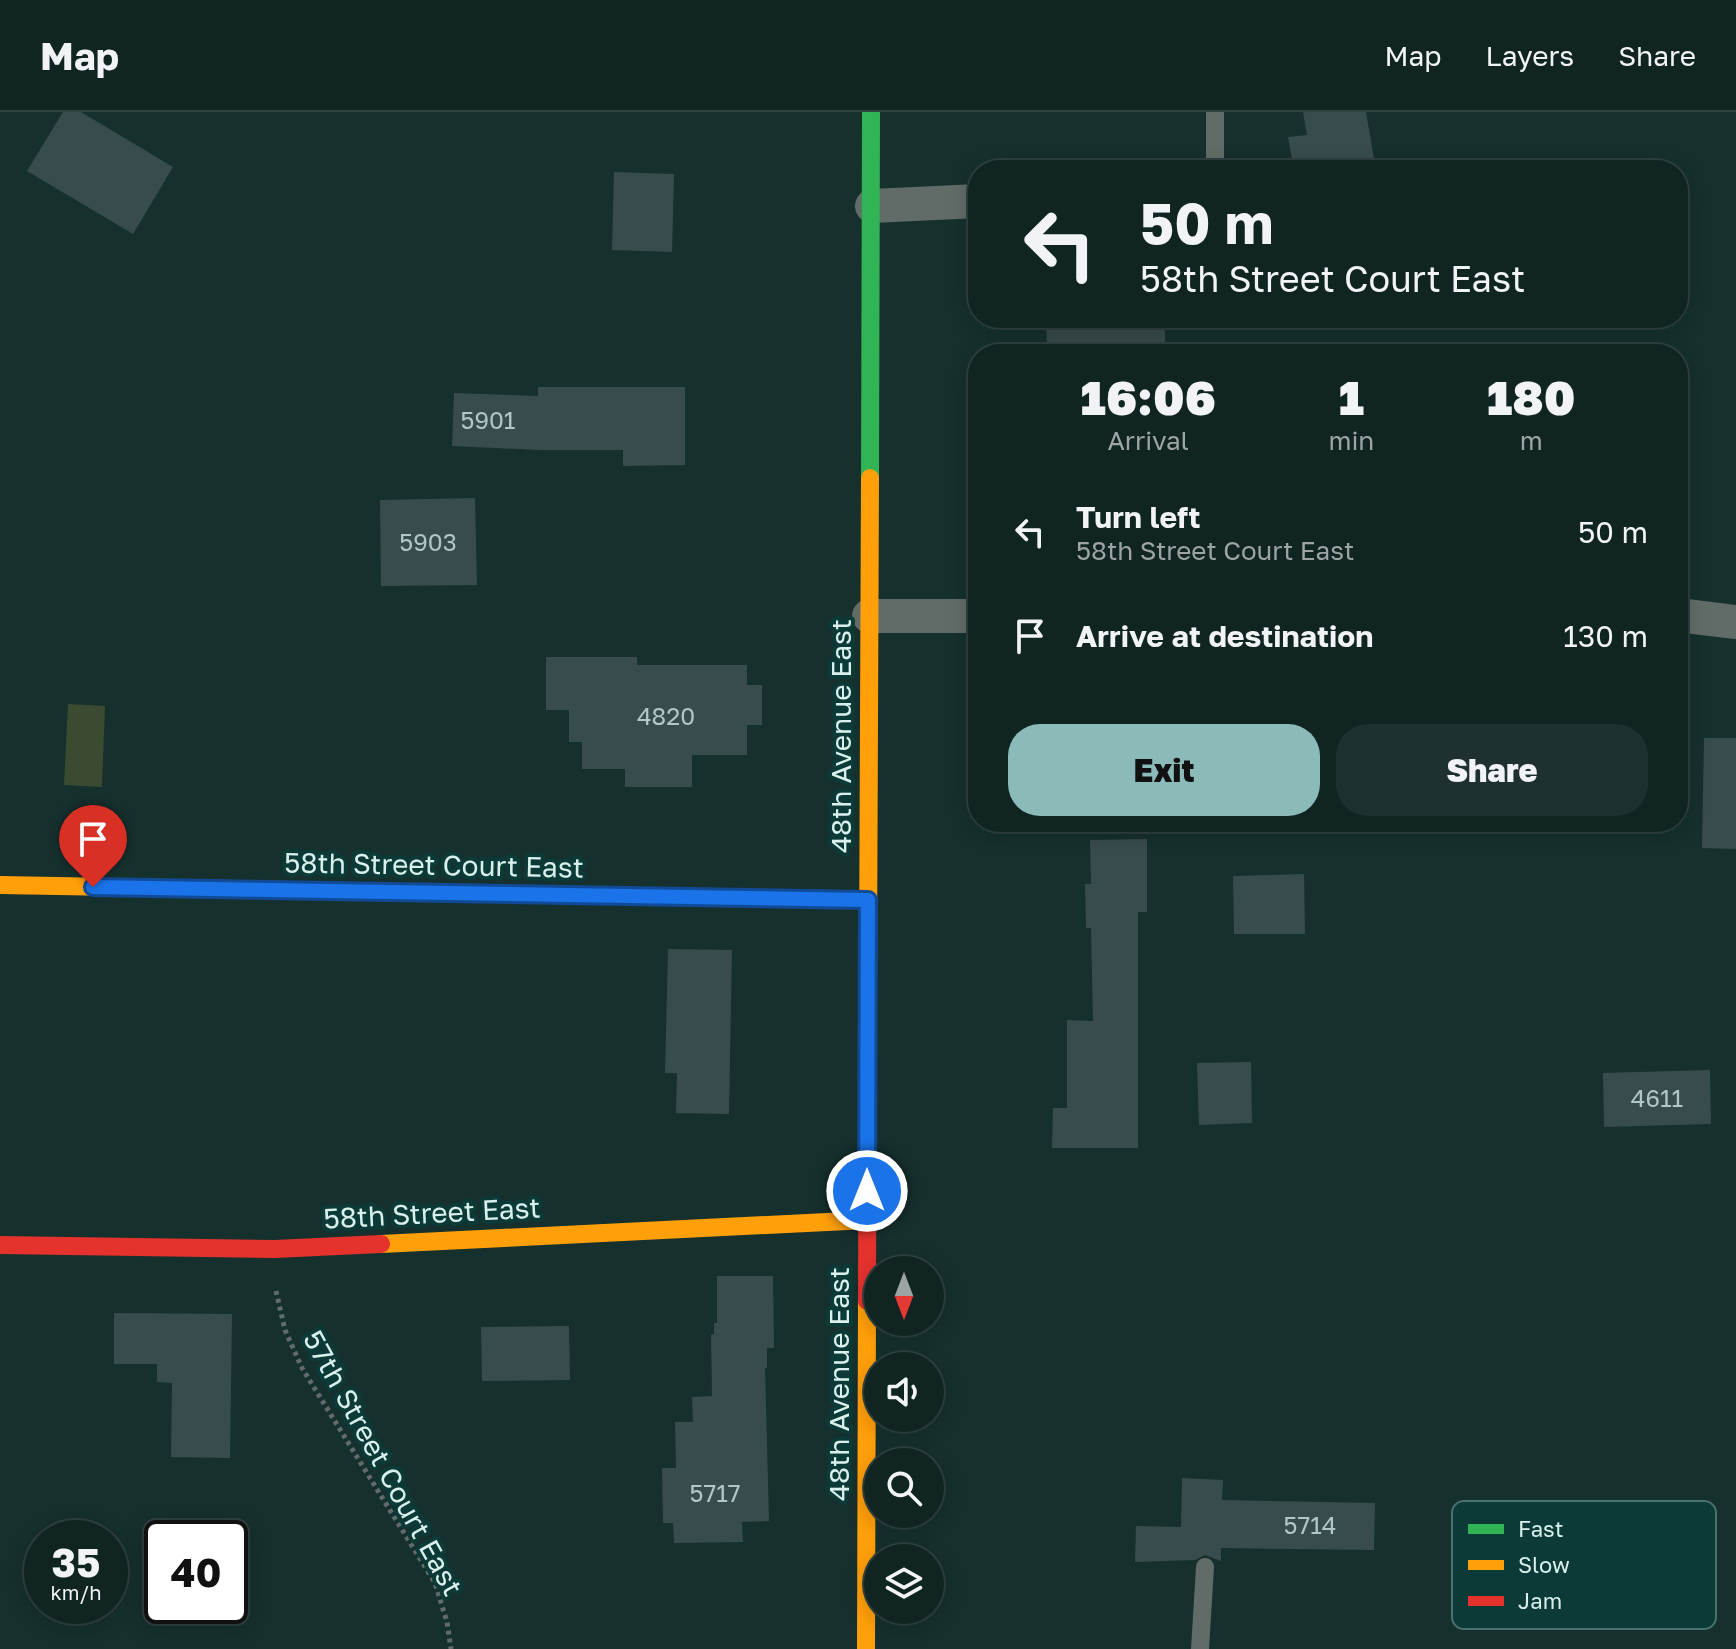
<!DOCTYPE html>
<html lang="en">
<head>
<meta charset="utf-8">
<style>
  body { margin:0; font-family:"Golos Text",sans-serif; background:#1e302f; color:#f1f3f6; height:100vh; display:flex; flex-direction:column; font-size:30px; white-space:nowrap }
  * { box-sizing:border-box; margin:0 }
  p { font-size:26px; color:#9ca4a5 }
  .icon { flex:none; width:44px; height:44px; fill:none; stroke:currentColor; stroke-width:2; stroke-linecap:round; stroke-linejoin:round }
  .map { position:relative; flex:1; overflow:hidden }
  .sheet { position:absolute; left:968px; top:232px; width:720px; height:488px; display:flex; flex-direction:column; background:#102422; border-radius:32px; box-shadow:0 4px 20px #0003,0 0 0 2px #304140 }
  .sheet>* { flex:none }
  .top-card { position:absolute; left:968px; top:48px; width:720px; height:168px; border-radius:32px; box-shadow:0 4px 20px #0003,0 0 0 2px #304140; background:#102422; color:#f1f3f6; overflow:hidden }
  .needle { width:52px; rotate:180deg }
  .buttons { position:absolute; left:864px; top:1144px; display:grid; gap:16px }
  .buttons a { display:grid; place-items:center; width:80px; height:80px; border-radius:50%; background:#102422; box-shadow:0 4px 20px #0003,0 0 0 2px #304140; font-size:40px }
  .speed { position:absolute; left:24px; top:1408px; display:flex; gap:16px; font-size:40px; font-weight:700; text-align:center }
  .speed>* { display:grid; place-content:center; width:104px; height:104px; border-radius:50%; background:#102422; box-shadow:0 4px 20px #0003,0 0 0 2px #304140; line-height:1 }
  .speed small { font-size:20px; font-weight:400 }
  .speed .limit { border:4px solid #111; border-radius:12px; background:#fff; color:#111 }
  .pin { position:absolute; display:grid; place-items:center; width:68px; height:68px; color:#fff; margin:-82px -34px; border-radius:50% 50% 50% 0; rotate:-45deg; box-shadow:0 0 8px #0007 }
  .pin .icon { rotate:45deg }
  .me { position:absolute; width:88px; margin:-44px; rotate:0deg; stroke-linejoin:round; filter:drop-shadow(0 0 6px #0008) }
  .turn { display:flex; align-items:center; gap:28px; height:168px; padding:0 40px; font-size:36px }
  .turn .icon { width:104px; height:104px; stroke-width:2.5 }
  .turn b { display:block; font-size:56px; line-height:68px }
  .eta { display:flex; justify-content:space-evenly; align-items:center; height:136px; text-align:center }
  .eta b { font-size:48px; font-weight:800; line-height:56px }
  .primary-button { display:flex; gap:16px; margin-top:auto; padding:16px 40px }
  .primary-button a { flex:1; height:92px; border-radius:32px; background:#8bbbb9; color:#111; font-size:32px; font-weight:800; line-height:92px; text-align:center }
  .primary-button a+a { background:#1e302f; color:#f1f3f6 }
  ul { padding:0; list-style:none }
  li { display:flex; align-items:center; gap:24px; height:104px; padding:0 40px }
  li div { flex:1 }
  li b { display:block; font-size:30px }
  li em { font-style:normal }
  header { display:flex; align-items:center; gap:48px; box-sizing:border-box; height:112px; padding:0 40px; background:#102422; border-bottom:2px solid #304140 }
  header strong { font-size:38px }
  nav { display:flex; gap:44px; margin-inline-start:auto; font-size:28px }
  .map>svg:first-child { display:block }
</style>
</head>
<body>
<header>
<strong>Map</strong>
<nav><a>Map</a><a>Layers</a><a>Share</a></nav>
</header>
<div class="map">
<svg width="1736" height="1537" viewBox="0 0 1736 1537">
  <rect width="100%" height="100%" fill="#16302e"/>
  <!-- green -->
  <path fill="#3b4b31" d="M68 592 105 594 102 675 64 673Z"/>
  <!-- building -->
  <path fill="#394c4d" d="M63 0H81L173 55 133 122 27 59Z
    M1303 0H1366L1376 58H1294L1288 25 1307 23Z
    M614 60 674 62 672 140 612 138Z
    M1046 206H1165V235L1047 237Z
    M538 275H685V353L623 354V338H538L452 334 454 281 538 284Z
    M475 386 477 473 381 474 380 388Z
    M546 545H637V553H747V573H762V613H747V643H692V675H625V657H582V630H569V598H546Z
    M1704 626H1736V737L1702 736Z
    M1147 727V800H1138V1036H1052L1053 996H1067V908L1093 909 1091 816H1086L1085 772H1091L1090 728Z
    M1304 762 1305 822H1234L1233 764Z
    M668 837 732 838 729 1002 676 1001 677 961H665Z
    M1251 950 1252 1011 1199 1013 1197 951Z
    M1710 958 1711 1012 1604 1015 1603 961Z
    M717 1164H773L774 1236H767V1256H765L769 1409 742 1410 743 1430 674 1431 673 1411H663L662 1356H676L675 1310H693L692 1285 712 1284 711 1223 714 1222V1211H717Z
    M114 1201 232 1202 230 1346 171 1345 172 1271 157 1270V1252H114Z
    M569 1214 570 1268 482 1269 481 1215Z
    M1182 1366 1223 1368 1222 1388 1375 1391 1374 1438 1221 1436V1449L1205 1443 1195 1448 1135 1450 1136 1414 1181 1415Z"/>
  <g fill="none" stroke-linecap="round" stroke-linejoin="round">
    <!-- path -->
    <path stroke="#616c6a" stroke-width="5" stroke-dasharray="4 4" stroke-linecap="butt" d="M276 1179 285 1218 302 1256 435 1471 447 1510 451 1537"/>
    <!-- lane -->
    <path stroke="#616c69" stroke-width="18" d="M1215 0V58
      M1200 1537 1205 1455"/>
    <!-- street -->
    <path stroke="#616c69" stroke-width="34" d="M872 94 978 89
      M1678 503 1736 510
      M869 504H978"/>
    <!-- fast -->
    <path stroke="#30b455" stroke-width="18" d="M870 366 871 0
      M507 782 868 788"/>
    <!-- slow -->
    <path stroke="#ff9f0a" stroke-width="18" d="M0 773 507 782
      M868 850 870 366
      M381 1132 867 1108
      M866 1537 867 1189"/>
    <!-- jam -->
    <path stroke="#e5322d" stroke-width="18" d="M0 1133 275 1137 381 1132
      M867 1189 868 850"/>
  </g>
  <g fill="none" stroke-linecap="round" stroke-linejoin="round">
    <defs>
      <path id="route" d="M93 775 868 788 867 1079"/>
    </defs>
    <!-- route casing -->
    <use href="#route" stroke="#114b97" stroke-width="20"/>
    <!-- route -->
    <use href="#route" stroke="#1a73e8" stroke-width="14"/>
  </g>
  <g text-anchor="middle" stroke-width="8" stroke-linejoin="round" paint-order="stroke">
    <!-- number labels -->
    <g font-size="24" fill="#b1c7c5">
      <text x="488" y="317">5901</text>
      <text x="428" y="439">5903</text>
      <text x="666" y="613">4820</text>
      <text x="1657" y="995">4611</text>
      <text x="715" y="1390">5717</text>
      <text x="1310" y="1422">5714</text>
    </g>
    <!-- street labels -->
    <g font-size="28" fill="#d9f0ed" stroke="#0b3a37">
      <text transform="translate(841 624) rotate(-90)" y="10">48th Avenue East</text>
      <text transform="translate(434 753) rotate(1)" y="10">58th Street Court East</text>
      <text transform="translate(432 1101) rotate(-3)" y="10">58th Street East</text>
      <text transform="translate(839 1272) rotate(-90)" y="10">48th Avenue East</text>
      <text transform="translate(383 1351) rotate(61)" y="10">57th Street Court East</text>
    </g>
  </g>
  <!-- legend -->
  <rect x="1452" y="1389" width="264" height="128" rx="12" fill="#0b3a37" stroke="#49716e" stroke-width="2"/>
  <rect x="1468" y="1412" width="36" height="10" fill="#30b455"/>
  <rect x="1468" y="1448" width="36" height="10" fill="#ff9f0a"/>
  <rect x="1468" y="1484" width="36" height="10" fill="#e5322d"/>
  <g font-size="22" fill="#d9f0ed">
    <text x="1518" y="1425">Fast</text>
    <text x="1518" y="1461">Slow</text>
    <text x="1518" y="1497">Jam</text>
  </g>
</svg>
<div class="buttons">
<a><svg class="needle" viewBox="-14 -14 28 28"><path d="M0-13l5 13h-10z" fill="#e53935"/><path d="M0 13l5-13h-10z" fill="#9ca4a5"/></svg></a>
<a><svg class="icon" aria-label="sound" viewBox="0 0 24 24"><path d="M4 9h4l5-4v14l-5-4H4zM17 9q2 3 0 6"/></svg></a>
<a><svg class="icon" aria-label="search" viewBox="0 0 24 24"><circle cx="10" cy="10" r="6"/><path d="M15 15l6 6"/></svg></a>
<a><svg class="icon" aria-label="layers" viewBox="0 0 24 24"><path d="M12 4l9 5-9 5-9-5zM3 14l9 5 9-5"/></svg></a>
</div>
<div class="speed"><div>35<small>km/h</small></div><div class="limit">40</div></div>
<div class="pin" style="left:93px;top:775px;background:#d93025"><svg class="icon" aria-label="arrive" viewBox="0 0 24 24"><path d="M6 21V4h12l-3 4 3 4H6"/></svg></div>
<svg class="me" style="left:867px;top:1079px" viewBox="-20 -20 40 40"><circle r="17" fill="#1a73e8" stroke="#fff" stroke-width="3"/><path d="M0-11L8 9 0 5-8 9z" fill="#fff"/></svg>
<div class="top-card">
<div class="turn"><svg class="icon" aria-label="left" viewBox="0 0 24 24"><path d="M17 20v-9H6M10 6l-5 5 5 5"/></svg><div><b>50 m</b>58th Street Court East</div></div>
</div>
<section class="sheet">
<div class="eta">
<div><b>16:06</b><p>Arrival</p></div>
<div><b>1</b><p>min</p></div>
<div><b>180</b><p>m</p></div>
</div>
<ul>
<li><svg class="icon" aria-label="left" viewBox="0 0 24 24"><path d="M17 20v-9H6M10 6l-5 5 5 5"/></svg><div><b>Turn left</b><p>58th Street Court East</p></div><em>50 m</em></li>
<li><svg class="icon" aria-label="arrive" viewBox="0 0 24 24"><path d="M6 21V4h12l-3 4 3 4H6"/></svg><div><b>Arrive at destination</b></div><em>130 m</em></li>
</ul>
<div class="primary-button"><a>Exit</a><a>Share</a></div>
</section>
</div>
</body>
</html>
